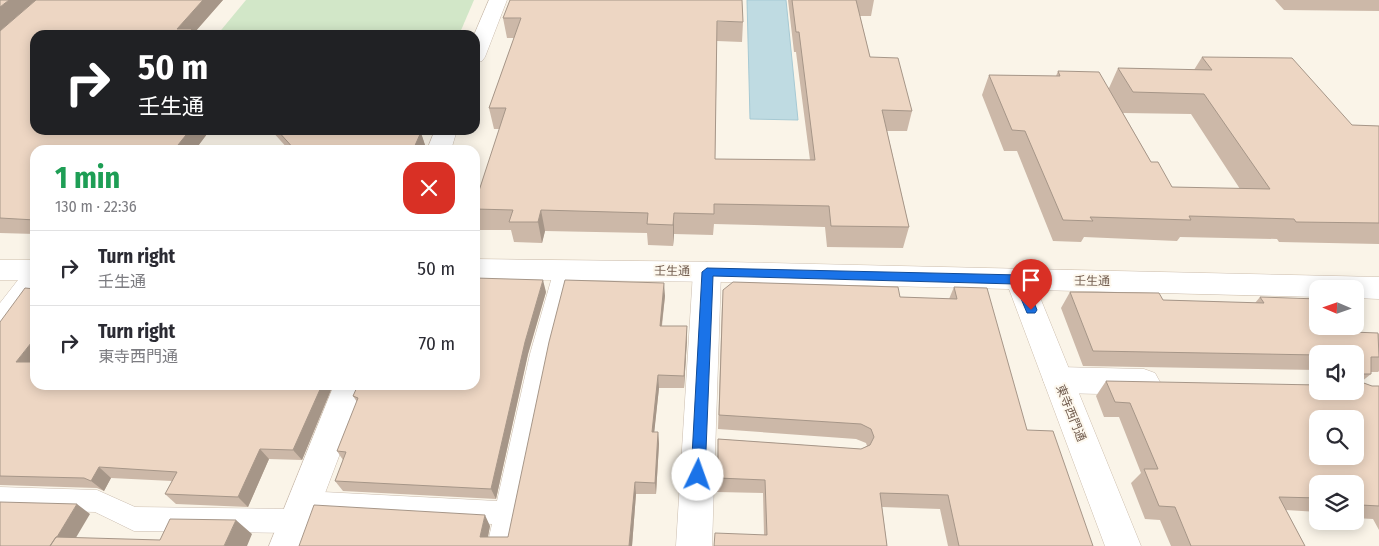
<!DOCTYPE html>
<html lang="en">
<head>
<meta charset="utf-8">
<style>
  body { margin:0; font-family:"Fira Sans Condensed","Noto Sans JP",sans-serif; background:#f2f2f3; color:#2b2b33; height:100vh; display:flex; flex-direction:column; font-size:19px; white-space:nowrap }
  * { box-sizing:border-box; margin:0 }
  p { font-size:16px; color:#7c7c81 }
  .icon { flex:none; width:28px; height:28px; fill:none; stroke:currentColor; stroke-width:2; stroke-linecap:round; stroke-linejoin:round }
  .map { position:relative; flex:1; overflow:hidden }
  .sheet { position:absolute; left:30px; top:145px; width:450px; height:245px; display:flex; flex-direction:column; background:#fff; border-radius:15px; box-shadow:0 2px 12px #0003 }
  .sheet>* { flex:none }
  .hud { position:absolute; left:30px; top:30px; width:450px; height:105px; border-radius:15px; box-shadow:0 2px 12px #0003; background:#202124; color:#fff; overflow:hidden }
  .needle { width:32px; rotate:272deg }
  .tools { position:absolute; left:1309px; top:280px; display:grid; gap:10px }
  .tools a { display:grid; place-items:center; width:55px; height:55px; border-radius:10px; background:#fff; box-shadow:0 2px 12px #0003; font-size:25px }
  .pin { position:absolute; display:grid; place-items:center; width:42px; height:42px; color:#fff; margin:-51px -21px; border-radius:50% 50% 50% 0; rotate:-45deg; box-shadow:0 0 5px #0007 }
  .pin .icon { rotate:45deg }
  .me { position:absolute; width:55px; margin:-28px; rotate:3deg; stroke-linejoin:round; filter:drop-shadow(0 0 4px #0008) }
  .turn { display:flex; align-items:center; gap:18px; height:105px; padding:0 25px; font-size:22px }
  .turn .icon { width:65px; height:65px; stroke-width:2.5 }
  .turn b { display:block; font-size:35px; line-height:42px }
  .round { display:grid; place-items:center; flex:none; width:52px; height:52px; border-radius:15px; background:#f2f2f3 }
  .headline { display:flex; align-items:center; justify-content:space-between; height:85px; padding:0 25px }
  h1 { font-size:30px; font-weight:700; line-height:38px; color:#1e9e55 }
  ul { padding:0; list-style:none }
  li { display:flex; align-items:center; gap:15px; height:75px; padding:0 25px; border-top:1px solid #e1e1e2 }
  li div { flex:1 }
  li b { display:block; font-size:19px }
  li em { font-style:normal }
  .map>svg:first-child { display:block }
</style>
</head>
<body>
<div class="map">
<svg width="1379" height="546" viewBox="0 0 1379 546">
  <rect width="100%" height="100%" fill="#faf4e8"/>
  <!-- green -->
  <path fill="#d2e7c8" d="M246 0H474L459 35H217Z"/>
  <!-- water -->
  <path fill="#bfdbe2" stroke="#a6c9d3" d="M747 0H786L798 120 750 119Z"/>
  <g fill="none" stroke-linecap="round" stroke-linejoin="round">
    <defs>
      <path id="lane" d="M563 263 570 265 572 270 550 354 511 546H487L492 524 306 513 309 521 306 529 297 533 134 531 95 512 0 509V487L97 490 135 507 295 509 292 502 296 494 304 491 497 501 530 354 554 270 556 265Z"/>
      <path id="street" d="M489 0H507L485 57 482 61 475 63 474 35Z
        M435 130H457L451 150H427Z
        M707 262 717 265 721 272 712 546H676L693 272 697 265Z
        M35 268V299L10 333 0 337V303L25 271Z
        M1058 367 1144 369 1155 373 1160 382 1155 391 1144 395 1058 393 1047 389 1043 380 1047 371Z
        M334 385H366L305 546H269Z"/>
      <path id="secondary" d="M475 259 726 262 1379 277V299L1355 298V289H1318V297L1037 290 1141 546H1105L1009 289 726 282 475 279Z
        M0 260H35V280H0Z"/>
    </defs>
    <!-- lane casing -->
    <use href="#lane" stroke="#cbbdaf" stroke-width="1"/>
    <!-- street casing -->
    <use href="#street" stroke="#cbbdaf" stroke-width="1"/>
    <!-- secondary casing -->
    <use href="#secondary" stroke="#cdbead" stroke-width="1"/>
    <!-- lane -->
    <use href="#lane" fill="#fff" fill-rule="evenodd"/>
    <!-- street -->
    <use href="#street" fill="#fff" fill-rule="evenodd"/>
    <!-- secondary -->
    <use href="#secondary" fill="#fff" fill-rule="evenodd"/>
  </g>
  <!-- wall -->
  <path fill="#ccb8a8" fill-rule="evenodd" d="M36 0H223L194 33 195 35H35V130H210L195 150H35V234L0 233V31Z
    M788 0H874L871 16H860L870 57 912 111 907 131H887L909 227 903 248 827 247 825 227 714 224 713 235 674 234 673 246 648 245 647 233 545 231 542 243 514 242 511 230H479L475 215V203L500 129H494L489 108 514 38H507L503 18 743 22 742 42 717 41 715 159 810 160 796 52H794Z
    M1275 0H1379V11L1284 10Z
    M1202 57 1352 125 1379 126V244L1279 242 1277 239 1180 237 1177 241 1084 237 1081 242 1053 241 1017 151H1004L982 95 989 75 1056 76 1058 71 1109 88 1118 68 1194 70ZM1123 113 1191 114 1240 189 1172 187 1151 162Z
    M271 130H422L421 133 426 148 425 150H289Z
    M954 287 1027 430 1093 546H948L940 509 882 507 887 546 764 535 763 493 717 492 718 439 861 449 867 446 866 443 856 439 718 429 722 306 900 297 949 299Z
    M546 292 528 354 496 499 343 491 335 481 343 460 337 451 357 402 353 396Z
    M1070 292 1163 300 1255 303 1260 297 1352 332 1379 334V371L1378 372H1371V374L1361 382 1372 386H1379V530L1373 519 1355 518V484H1318V512L1286 510 1305 546H1171L1160 520 1145 519 1131 483 1141 473 1119 417H1104L1096 396 1106 381 1355 391V354H1318V370L1083 366 1061 308Z
    M665 296 662 326H687V339L684 388H659L654 432H658L659 444 656 494H636L632 546H299L490 526 488 537H508Z
    M0 322 35 385H333L302 460 269 459 248 507 176 504 165 494 172 481 111 478 104 491 97 488 0 485Z"/>
  <!-- shaded-wall -->
  <path fill="#a69688" d="M9 0H36L0 31V7Z
    M203 0H223L194 33 195 35H180L177 29Z
    M190 130H210L195 150H174Z
    M410 130H422L421 133 426 148 425 150H413L409 132Z
    M541 210 545 231 542 243 538 222Z
    M674 213V234L673 246V225Z
    M543 280 546 292 528 354 496 499 491 489 525 342Z
    M664 283 665 296 660 339V326Z
    M687 326V339L684 388V376Z
    M35 338V365L16 362Z
    M658 375 659 388 653 444 652 432Z
    M322 385H333L302 460 293 450Z
    M658 432 659 444 656 494 655 483Z
    M260 449 269 459 248 507 238 497Z
    M99 467 111 478 104 491 91 481Z
    M635 482 636 494 632 546H629Z
    M77 504 90 514 71 546H51Z
    M485 515 490 526 486 546 480 537Z
    M236 520 252 534 247 546H224Z"/>
  <!-- building -->
  <path fill="#edd6c3" stroke="#a69688" fill-rule="evenodd" d="M0 0H9L0 7Z
    M36 0H203L177 29H192L187 35H35V130H190L174 150H35V220L0 218V31Z
    M510 0H742L743 22 717 21 715 159 815 160 799 32H796L792 0H856L870 57 898 58 912 111 882 110 909 227 831 226 829 206 714 204V214L674 213 673 225 647 224 648 213 541 210 538 222H509L513 210 475 209V203L506 108H489L521 18H503Z
    M1202 57 1292 58 1352 125 1379 126V223L1296 222 1294 219 1189 216 1191 220 1090 217 1093 221 1063 220 1025 131 1012 130 989 75 1060 76 1058 71 1099 72 1151 162H1158L1172 187 1270 189 1204 94 1133 92 1118 68 1212 70Z
    M277 130H410L409 132H421L413 150H295Z
    M475 278 543 280 525 342 491 489 335 481 346 452 337 451 358 398 353 396 358 385H475Z
    M565 280 664 283 660 326H687L684 376 658 375 652 432H658L655 483 635 482 629 546H299L314 505 485 515 480 537H508L549 342Z
    M733 282 898 287 900 297 957 299 954 287 987 288 1027 430 1053 431 1093 546H959L948 495 880 493 887 546H714L715 533 767 535 765 480 718 478V439L861 449 870 445 874 437 871 429 861 424 719 415 723 290Z
    M25 288 35 289V338L16 362H35V385H322L293 450 260 449 238 497 165 494 177 472 99 467 91 481 84 478 0 476V322Z
    M1070 292 1159 293 1163 300 1264 303 1260 297 1318 299V326H1348L1352 332 1378 333 1379 357H1371V374H1359L1357 377 1361 382 1372 386H1379V506L1361 505 1358 499H1355V484H1318V498L1279 497 1305 546H1191L1175 507 1159 506 1144 469H1158L1130 403 1115 402 1106 381 1318 385V391H1355V354H1318V355L1093 351ZM1318 419H1355V456H1318Z
    M0 502 77 504 57 537H56L50 546H0Z
    M170 519 236 520 224 546H50L56 537 160 540Z"/>
  <!-- route -->
  <path fill="#1a73e8" stroke="#114b97" d="M707 268 1020 275 1025 279 1037 310 1035 313H1027L1015 284 713 276 705 475 703 480 698 482 693 480 691 475 702 272Z"/>
  <g text-anchor="middle" stroke-width="4" stroke-linejoin="round" paint-order="stroke">
    <!-- street labels -->
    <g font-size="12" fill="#725d4f" stroke="#fdf8ee">
      <text transform="translate(672 271) rotate(1)" y="4">壬生通</text>
      <text transform="translate(1092 281) rotate(1)" y="4">壬生通</text>
      <text transform="translate(1071 413) rotate(68)" y="4">東寺西門通</text>
    </g>
  </g>
</svg>
<div class="tools">
<a><svg class="needle" viewBox="-14 -14 28 28"><path d="M0-13l5 13h-10z" fill="#e53935"/><path d="M0 13l5-13h-10z" fill="#7c7c81"/></svg></a>
<a><svg class="icon" aria-label="sound" viewBox="0 0 24 24"><path d="M4 9h4l5-4v14l-5-4H4zM17 9q2 3 0 6"/></svg></a>
<a><svg class="icon" aria-label="search" viewBox="0 0 24 24"><circle cx="10" cy="10" r="6"/><path d="M15 15l6 6"/></svg></a>
<a><svg class="icon" aria-label="layers" viewBox="0 0 24 24"><path d="M12 4l9 5-9 5-9-5zM3 14l9 5 9-5"/></svg></a>
</div>
<div class="pin" style="left:1031px;top:310px;background:#d93025"><svg class="icon" aria-label="arrive" viewBox="0 0 24 24"><path d="M6 21V4h12l-3 4 3 4H6"/></svg></div>
<svg class="me" style="left:698px;top:475px" viewBox="-20 -20 40 40"><circle r="19" fill="#fff"/><path d="M0-13L10 11 0 6-10 11z" fill="#1a73e8"/></svg>
<div class="hud">
<div class="turn"><svg class="icon" aria-label="right" viewBox="0 0 24 24"><path d="M7 20v-9h11M14 6l5 5-5 5"/></svg><div><b>50 m</b>壬生通</div></div>
</div>
<section class="sheet">
<div class="headline"><div><h1>1 min</h1><p>130 m · 22:36</p></div><a class="round" style="background:#d93025;color:#fff"><svg class="icon" aria-label="close" viewBox="0 0 24 24"><path d="M6 6l12 12M18 6L6 18"/></svg></a></div>
<ul>
<li><svg class="icon" aria-label="right" viewBox="0 0 24 24"><path d="M7 20v-9h11M14 6l5 5-5 5"/></svg><div><b>Turn right</b><p>壬生通</p></div><em>50 m</em></li>
<li><svg class="icon" aria-label="right" viewBox="0 0 24 24"><path d="M7 20v-9h11M14 6l5 5-5 5"/></svg><div><b>Turn right</b><p>東寺西門通</p></div><em>70 m</em></li>
</ul>
</section>
</div>
</body>
</html>
